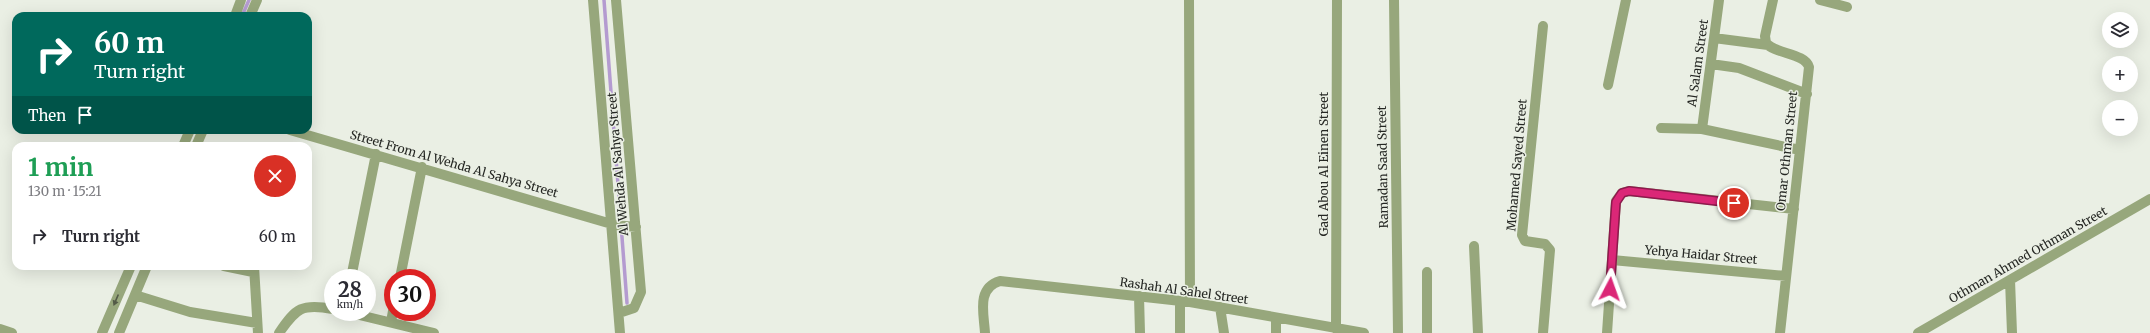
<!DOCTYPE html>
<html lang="en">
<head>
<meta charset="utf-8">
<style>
  body { margin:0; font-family:Merriweather,serif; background:#f2f2f3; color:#2b2b33; height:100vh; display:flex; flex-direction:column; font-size:15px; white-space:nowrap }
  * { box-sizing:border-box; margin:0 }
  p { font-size:13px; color:#7c7c81 }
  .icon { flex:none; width:22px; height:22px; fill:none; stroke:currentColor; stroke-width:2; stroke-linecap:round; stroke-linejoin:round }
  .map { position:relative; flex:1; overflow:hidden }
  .drawer { position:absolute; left:12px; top:142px; width:300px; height:128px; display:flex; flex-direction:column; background:#fff; border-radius:12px; box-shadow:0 4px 16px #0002 }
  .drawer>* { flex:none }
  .banner { position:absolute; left:12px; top:12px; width:300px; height:122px; border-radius:12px; box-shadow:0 4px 16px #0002; background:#00695c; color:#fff; overflow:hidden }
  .fabs { position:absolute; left:2102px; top:12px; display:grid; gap:8px }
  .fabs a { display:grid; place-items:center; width:36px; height:36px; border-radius:50%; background:#fff; box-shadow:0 4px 16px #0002; font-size:20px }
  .speed { position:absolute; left:324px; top:269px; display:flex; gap:8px; font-size:20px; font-weight:700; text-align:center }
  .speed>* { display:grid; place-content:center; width:52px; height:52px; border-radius:50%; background:#fff; box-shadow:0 4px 16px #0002; line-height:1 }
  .speed small { font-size:10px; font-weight:400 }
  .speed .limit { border:6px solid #d22; background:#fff; color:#111 }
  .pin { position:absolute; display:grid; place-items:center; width:34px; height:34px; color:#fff; margin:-17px; border:2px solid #fff; border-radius:50%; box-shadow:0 1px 4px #0007 }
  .me { position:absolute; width:44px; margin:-22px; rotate:4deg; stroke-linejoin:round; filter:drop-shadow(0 0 3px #0008) }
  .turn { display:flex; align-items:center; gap:14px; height:84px; padding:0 16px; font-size:18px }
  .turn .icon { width:52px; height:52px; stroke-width:2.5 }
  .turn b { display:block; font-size:28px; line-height:34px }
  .then { display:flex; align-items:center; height:38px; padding:0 16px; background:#0003; gap:8px; font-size:15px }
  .round { display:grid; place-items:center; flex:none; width:42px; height:42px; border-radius:21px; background:#f2f2f3 }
  .head { display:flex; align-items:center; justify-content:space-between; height:68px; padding:0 16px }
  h1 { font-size:24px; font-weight:700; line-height:30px; color:#1e9e55 }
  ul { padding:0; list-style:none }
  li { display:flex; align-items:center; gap:12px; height:52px; padding:0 16px }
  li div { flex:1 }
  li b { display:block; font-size:15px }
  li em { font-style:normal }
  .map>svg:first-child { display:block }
</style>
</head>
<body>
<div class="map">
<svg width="2150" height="333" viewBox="0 0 2150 333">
  <rect width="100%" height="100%" fill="#eaefe4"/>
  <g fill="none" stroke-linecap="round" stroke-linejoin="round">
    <!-- stream -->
    <path stroke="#b49bd0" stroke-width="3.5" d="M604 0 627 303
      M242 16 249 0"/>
    <!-- minor -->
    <path stroke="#97a77c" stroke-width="10" d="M593 0 620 333
      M616 0 641 292 634 308 619 313
      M1189 0 1190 302
      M1394 0 1398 333
      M1773 0 1765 36 1766 43C1775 54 1805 53 1809 67L1780 333
      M1820 0 1847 7
      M235 16 241 0
      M250 16 257 0
      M1543 26 1522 235 1525 241 1545 244 1550 250 1543 333
      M1714 38 1768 45
      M1711 64 1739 68 1807 94
      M1608 85 1626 0
      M1661 128 1702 129 1800 150
      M1702 129 1719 0
      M290 130 615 225 636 227
      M183 146 190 130
      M196 146 203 130
      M1474 246 1478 333
      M1612 260 1786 276
      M224 266 253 272
      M254 266 258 333
      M1427 272V333
      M351 278 376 154
      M400 278 422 167
      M2010 280 2012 333
      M135 295 190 312 257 323
      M1139 296 1140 333
      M1180 301V333
      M1220 307 1224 333
      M347 312 434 333
      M1276 318V333
      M391 322 393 311
      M0 329 12 333
      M1336 329 1337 0
      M102 333 131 266
      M119 333 147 266
      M279 333C296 308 302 303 333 309
      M985 333C984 314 976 288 1000 281L1190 302 1364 333
      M1607 333 1616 201 1622 193 1629 191 1794 209
      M1918 333 2150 199"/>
  </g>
  <!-- one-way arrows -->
  <defs><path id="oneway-solid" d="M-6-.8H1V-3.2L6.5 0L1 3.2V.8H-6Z"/></defs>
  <use fill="#535a47" href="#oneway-solid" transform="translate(116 300) rotate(113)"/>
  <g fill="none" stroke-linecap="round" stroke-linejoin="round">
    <defs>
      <path id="route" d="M1610 289 1616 202 1622 193 1629 191 1734 203"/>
    </defs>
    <!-- route casing -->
    <use href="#route" stroke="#8e194d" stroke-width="10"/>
    <!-- route -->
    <use href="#route" stroke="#db2777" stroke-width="7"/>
  </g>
  <g text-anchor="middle" stroke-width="3" stroke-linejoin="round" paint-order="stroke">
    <!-- street labels -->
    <g font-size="12" fill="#252723" stroke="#eaefe4">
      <text transform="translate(1698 63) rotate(-82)" y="4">Al Salam Street</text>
      <text transform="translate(1787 151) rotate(-84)" y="4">Omar Othman Street</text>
      <text transform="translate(454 164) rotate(16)" y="4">Street From Al Wehda Al Sahya Street</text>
      <text transform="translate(618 164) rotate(-95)" y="4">Al Wehda Al Sahya Street</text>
      <text transform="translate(1324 164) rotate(-90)" y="4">Gad Abou Al Einen Street</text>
      <text transform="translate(1517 165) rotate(-85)" y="4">Mohamed Sayed Street</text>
      <text transform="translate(1383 167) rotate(-91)" y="4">Ramadan Saad Street</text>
      <text transform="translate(1701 255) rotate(5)" y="4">Yehya Haidar Street</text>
      <text transform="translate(2028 255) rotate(-30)" y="4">Othman Ahmed Othman Street</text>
      <text transform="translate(1184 291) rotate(8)" y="4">Rashah Al Sahel Street</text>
    </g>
  </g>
</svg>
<div class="fabs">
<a><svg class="icon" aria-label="layers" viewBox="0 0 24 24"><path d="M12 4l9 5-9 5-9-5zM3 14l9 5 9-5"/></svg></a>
<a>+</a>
<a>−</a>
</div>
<div class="speed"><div>28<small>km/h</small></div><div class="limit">30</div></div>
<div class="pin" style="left:1734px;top:203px;background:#d93025"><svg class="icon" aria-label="arrive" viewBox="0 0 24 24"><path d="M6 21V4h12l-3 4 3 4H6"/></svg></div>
<svg class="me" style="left:1610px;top:289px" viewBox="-20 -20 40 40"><path d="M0-17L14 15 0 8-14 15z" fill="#db2777" stroke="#fff" stroke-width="4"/></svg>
<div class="banner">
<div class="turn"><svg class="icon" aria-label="right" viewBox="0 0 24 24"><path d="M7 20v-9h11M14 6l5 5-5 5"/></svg><div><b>60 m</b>Turn right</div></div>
<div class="then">Then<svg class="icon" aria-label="arrive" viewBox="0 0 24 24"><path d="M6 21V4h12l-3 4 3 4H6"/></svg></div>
</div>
<section class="drawer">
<div class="head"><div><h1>1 min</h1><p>130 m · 15:21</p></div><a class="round" style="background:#d93025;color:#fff"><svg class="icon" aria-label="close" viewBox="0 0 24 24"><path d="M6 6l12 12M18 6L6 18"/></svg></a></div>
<ul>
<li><svg class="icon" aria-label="right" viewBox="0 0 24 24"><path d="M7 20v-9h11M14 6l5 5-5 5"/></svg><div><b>Turn right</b></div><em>60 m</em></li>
</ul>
</section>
</div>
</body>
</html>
